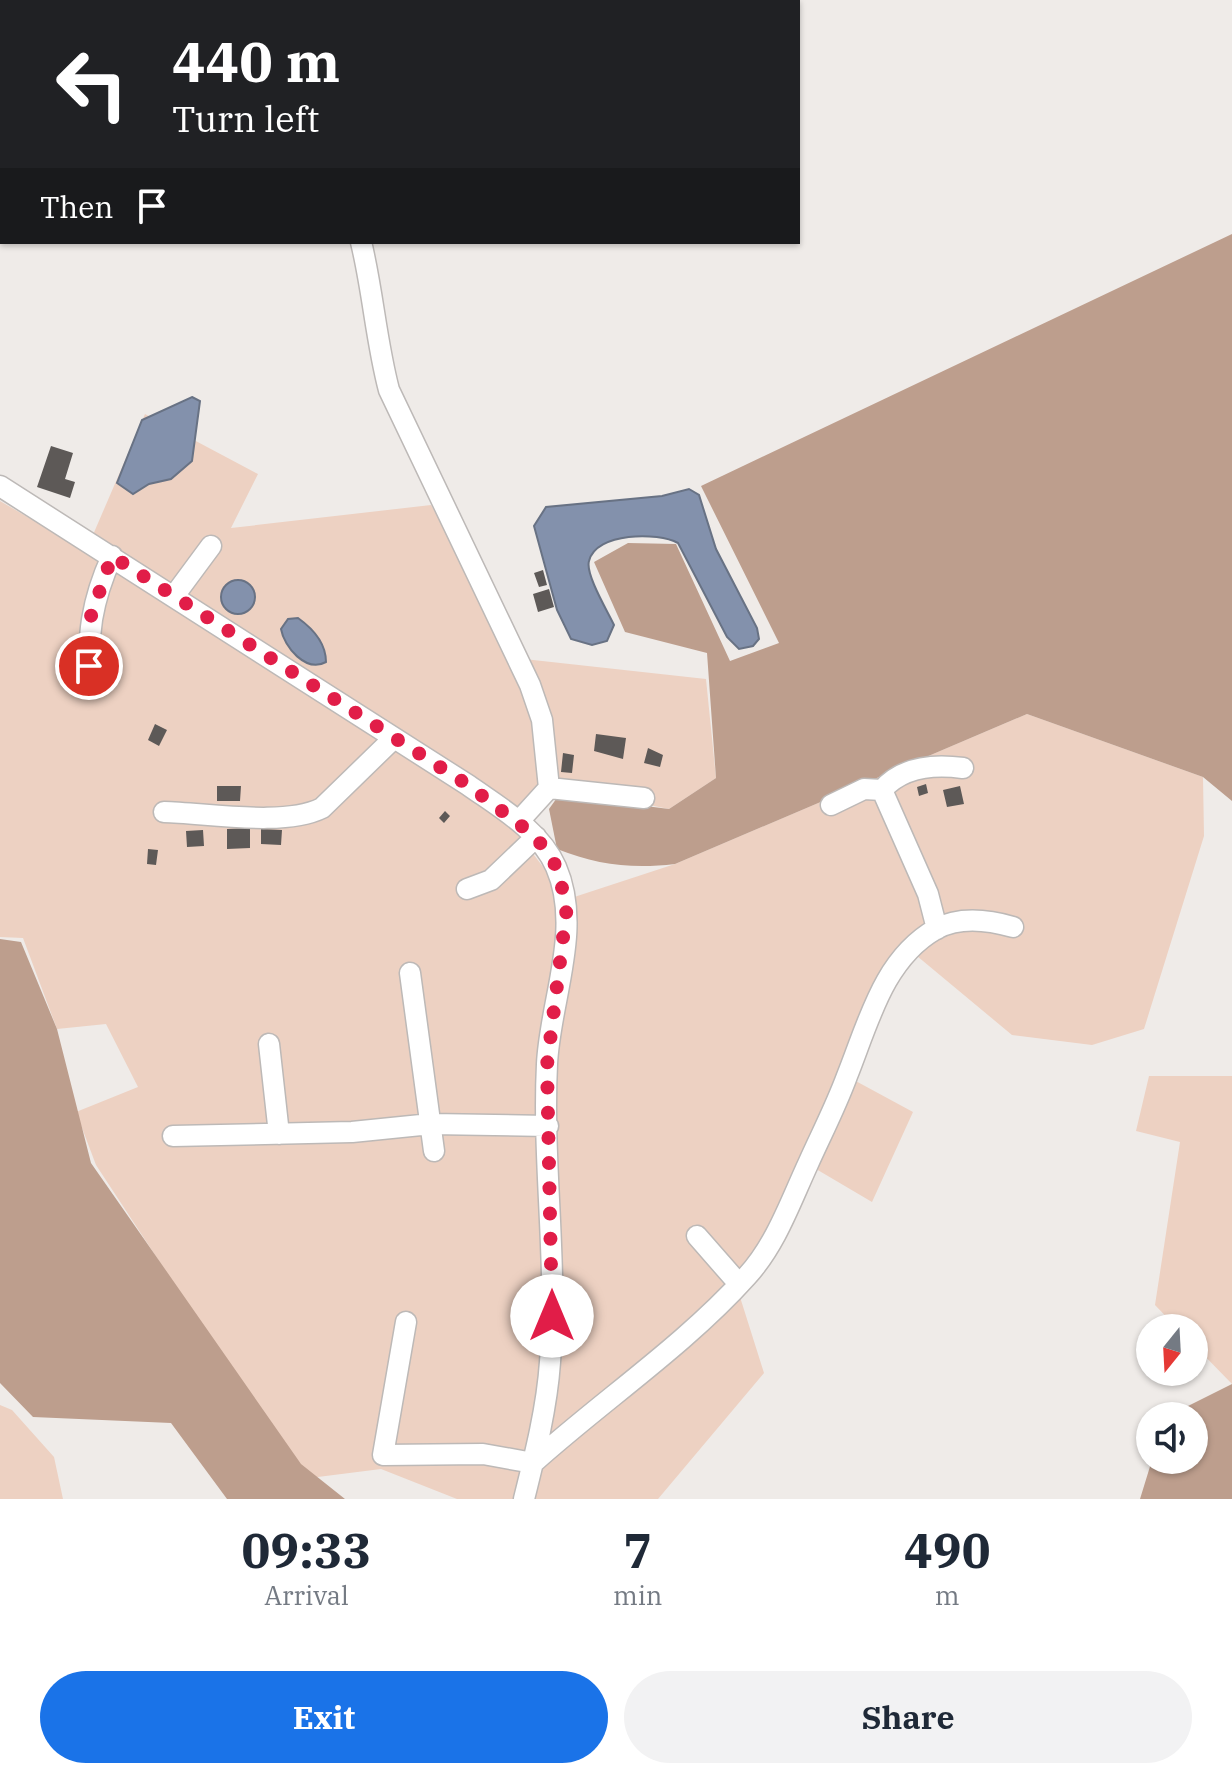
<!DOCTYPE html>
<html lang="en">
<head>
<meta charset="utf-8">
<style>
  body { margin:0; font-family:"IBM Plex Serif",serif; background:#f2f2f3; color:#1f2937; height:100vh; display:flex; flex-direction:column; font-size:30px; white-space:nowrap }
  * { box-sizing:border-box; margin:0 }
  p { font-size:26px; color:#747a83 }
  .icon { flex:none; width:44px; height:44px; fill:none; stroke:currentColor; stroke-width:2; stroke-linecap:round; stroke-linejoin:round }
  .map { position:relative; height:1499px; overflow:hidden }
  .panel { display:flex; flex-direction:column; background:#fff; flex:1 }
  .panel>* { flex:none }
  .banner { position:absolute; left:0px; top:0px; width:800px; height:244px; box-shadow:0 2px 6px #0004; background:#202124; color:#fff; overflow:hidden }
  .needle { width:52px; rotate:198deg }
  .fabs { position:absolute; left:1136px; top:1314px; display:grid; gap:16px }
  .fabs a { display:grid; place-items:center; width:72px; height:72px; border-radius:50%; background:#fff; box-shadow:0 2px 6px #0004; font-size:40px }
  .pin { position:absolute; display:grid; place-items:center; width:68px; height:68px; color:#fff; margin:-34px; border:4px solid #fff; border-radius:50%; box-shadow:0 2px 8px #0007 }
  .me { position:absolute; width:88px; margin:-44px; rotate:0deg; stroke-linejoin:round; filter:drop-shadow(0 0 6px #0008) }
  .turn { display:flex; align-items:center; gap:28px; height:168px; padding:0 40px; font-size:36px }
  .turn .icon { width:104px; height:104px; stroke-width:2.5 }
  .turn b { display:block; font-size:56px; line-height:68px }
  .then { display:flex; align-items:center; height:76px; padding:0 40px; background:#0003; gap:16px; font-size:30px }
  .eta { display:flex; justify-content:space-evenly; align-items:center; height:136px; text-align:center }
  .eta b { font-size:48px; font-weight:700; line-height:56px }
  .cta { display:flex; gap:16px; margin-top:auto; padding:16px 40px }
  .cta a { flex:1; height:92px; border-radius:48px; background:#1a73e8; color:#fff; font-size:32px; font-weight:700; line-height:92px; text-align:center }
  .cta a+a { background:#f2f2f3; color:#1f2937 }
  .map>svg:first-child { display:block }
</style>
</head>
<body>
<div class="map">
<svg width="1232" height="1499" viewBox="0 0 1232 1499">
  <rect width="100%" height="100%" fill="#efebe8"/>
  <!-- green -->
  <path fill="#edd1c2" d="M145 414 258 474 231 528 431 505 524 659 706 679 716 778 669 809 548 785 511 825 550 876 559 902 675 864 1027 714 1203 777 1204 836 1144 1029 1092 1045 1012 1035 917 956 877 1010 852 1079 913 1112 872 1202 816 1169 740 1297 764 1373 658 1499H457L381 1469 302 1479 96 1165 76 1112 138 1087 106 1024 57 1029 23 938 0 937V501L86 551Z
    M1149 1076H1232V1384L1194 1345V1328H1177L1155 1305 1180 1142 1136 1131Z
    M0 1405 12 1410 54 1457 63 1499H0Z"/>
  <!-- forest -->
  <path fill="#bd9e8d" d="M1232 234V801L1203 777 1027 714 675 864C632 869 597 865 557 849L549 809 559 795 669 809 716 778 707 653 625 632 594 562 628 543 676 544 730 661 779 643 701 486Z
    M0 939 21 942 57 1029 91 1163 301 1464 345 1499H227L171 1423 33 1417 0 1383Z
    M1232 1384V1499H1140L1152 1460H1194V1416H1168Z"/>
  <!-- water -->
  <path fill="#8391ac" stroke="#687284" stroke-width="2" d="M192 397 200 401 192 461 171 479 149 484 133 494 117 483 142 420Z
    M689 489 699 495 716 549 757 628 759 639 753 646 739 649 727 637 678 543C658 532 596 532 589 561 585 574 608 612 614 625L607 641 592 645 571 639 557 610 534 526 546 507 662 496Z
    M221 597a17 17 0 1 1 34 0a17 17 0 1 1-34 0Z
    M298 618C312 628 326 643 326 662 306 673 284 647 281 629L288 619Z"/>
  <!-- building -->
  <path fill="#5d5957" d="M51 446 73 453 65 479 75 482 70 498 37 487Z
    M543 570 547 585 539 587 534 573Z
    M549 589 554 607 538 612 533 594Z
    M155 724 167 730 159 746 148 740Z
    M596 734 626 738 623 759 594 751Z
    M648 748 663 755 660 767 644 763Z
    M563 753 574 755 572 773 561 772Z
    M926 784 928 793 919 796 917 787Z
    M217 786H241L240 801H217Z
    M960 786 964 804 947 807 943 790Z
    M445 811 450 816 444 823 439 818Z
    M250 828V848L227 849V829Z
    M261 829 282 830 281 845 261 844Z
    M203 830 204 846 187 847 186 831Z
    M148 849 158 850 156 865 147 864Z"/>
  <g fill="none" stroke-linecap="round" stroke-linejoin="round">
    <defs>
      <path id="minor" d="M315 2V0
        M361 242C373 291 376 341 389 390L530 685 542 720 549 788 519 821
        M0 486 468 785C499 807 540 830 556 867 583 929 550 1000 547 1064 542 1163 558 1263 550 1362 547 1407 535 1455 524 1499
        M174 596 211 546
        M91 685C86 637 92 600 112 556
        M549 788 644 798
        M882 790C902 767 934 764 963 768
        M831 805 864 789 882 790 928 894 937 929
        M164 812C207 813 284 827 322 808L394 738
        M467 889 491 880 536 837
        M410 973 434 1151
        M269 1044 279 1134
        M173 1136 352 1132 431 1124 548 1126
        M697 1236 739 1284
        M406 1322 383 1455 483 1454 533 1463C603 1400 684 1346 747 1276 776 1244 790 1203 808 1164 821 1135 836 1106 847 1076 868 1024 883 959 936 929 960 916 989 920 1013 927"/>
    </defs>
    <!-- minor casing -->
    <use href="#minor" stroke="#bdb9b7" stroke-width="23"/>
    <!-- minor -->
    <use href="#minor" stroke="#fff" stroke-width="20"/>
  </g>
  <g fill="none" stroke-linecap="round" stroke-linejoin="round">
    <!-- route -->
    <path stroke="#e11d48" stroke-width="14" stroke-dasharray="0 25.2" d="M89 666 91 616 112 556 468 785 536 837 556 866 567 906 547 1065 552 1316"/>
  </g>
</svg>
<div class="fabs">
<a><svg class="needle" viewBox="-14 -14 28 28"><path d="M0-13l5 13h-10z" fill="#e53935"/><path d="M0 13l5-13h-10z" fill="#747a83"/></svg></a>
<a><svg class="icon" aria-label="sound" viewBox="0 0 24 24"><path d="M4 9h4l5-4v14l-5-4H4zM17 9q2 3 0 6"/></svg></a>
</div>
<div class="pin" style="left:89px;top:666px;background:#d93025"><svg class="icon" aria-label="arrive" viewBox="0 0 24 24"><path d="M6 21V4h12l-3 4 3 4H6"/></svg></div>
<svg class="me" style="left:552px;top:1316px" viewBox="-20 -20 40 40"><circle r="19" fill="#fff"/><path d="M0-13L10 11 0 6-10 11z" fill="#e11d48"/></svg>
<div class="banner">
<div class="turn"><svg class="icon" aria-label="left" viewBox="0 0 24 24"><path d="M17 20v-9H6M10 6l-5 5 5 5"/></svg><div><b>440 m</b>Turn left</div></div>
<div class="then">Then<svg class="icon" aria-label="arrive" viewBox="0 0 24 24"><path d="M6 21V4h12l-3 4 3 4H6"/></svg></div>
</div>
</div>
<section class="panel">
<div class="eta">
<div><b>09:33</b><p>Arrival</p></div>
<div><b>7</b><p>min</p></div>
<div><b>490</b><p>m</p></div>
</div>
<div class="cta"><a>Exit</a><a>Share</a></div>
</section>
</body>
</html>
